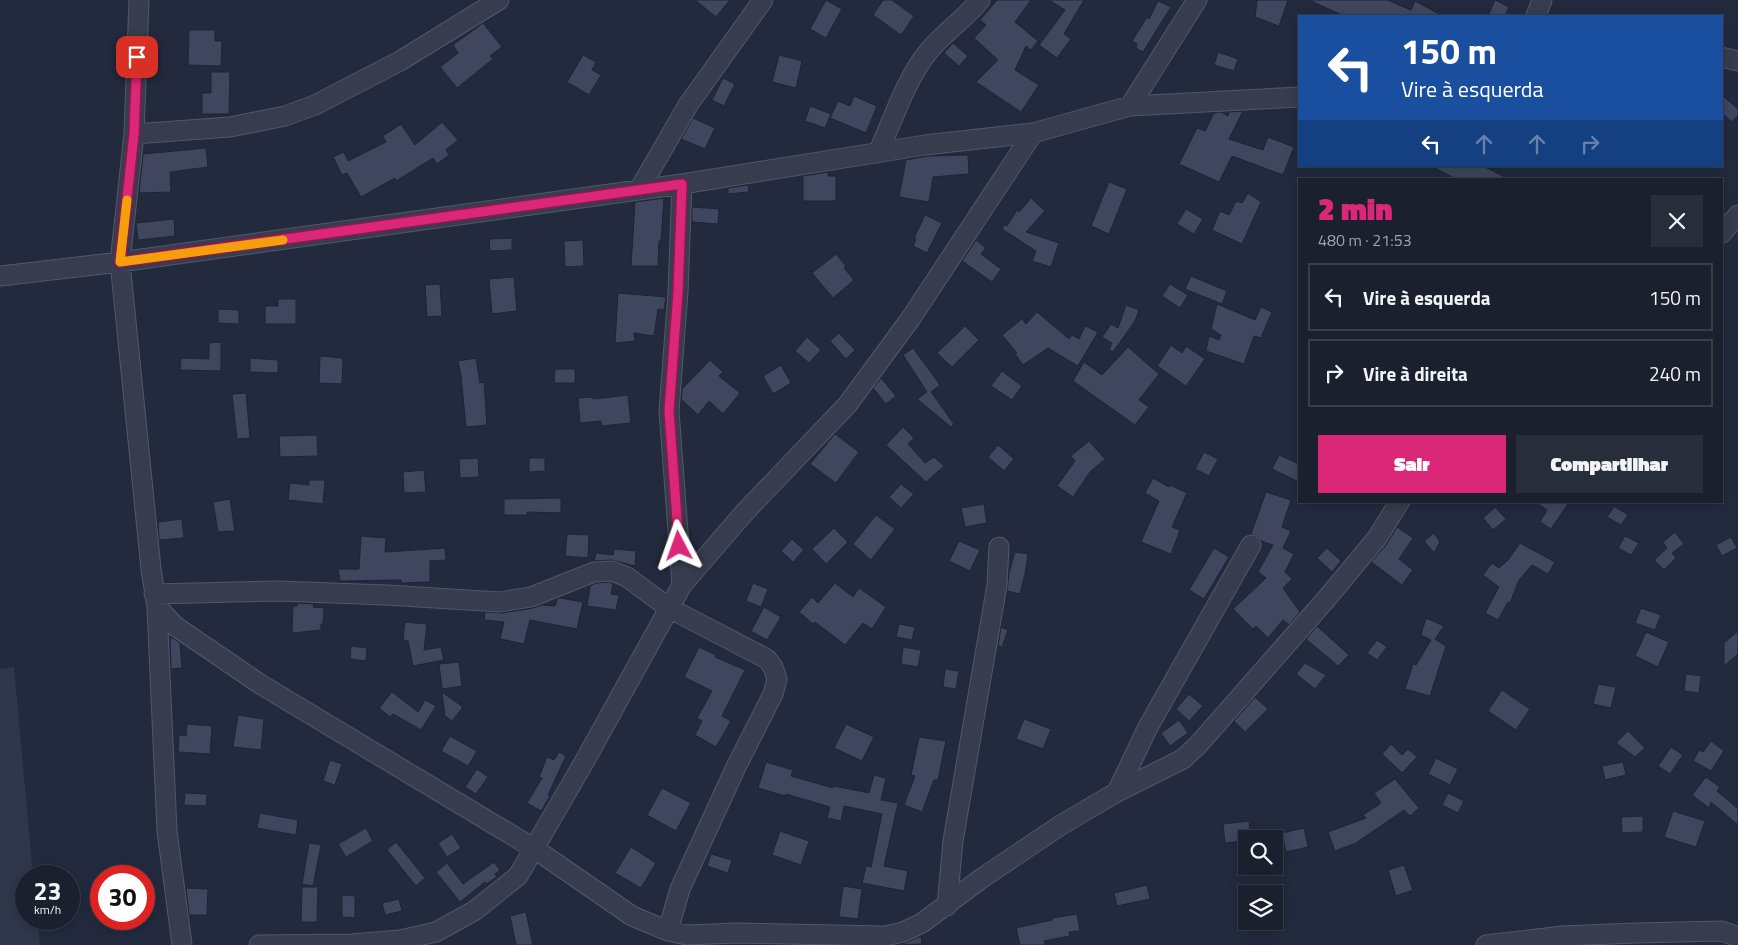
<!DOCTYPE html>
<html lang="pt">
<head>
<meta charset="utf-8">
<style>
  body { margin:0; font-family:"Titillium Web",sans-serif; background:#272d3a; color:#f1f3f6; height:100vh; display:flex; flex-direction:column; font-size:19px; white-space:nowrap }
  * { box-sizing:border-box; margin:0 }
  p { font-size:16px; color:#9fa3aa }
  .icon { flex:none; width:28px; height:28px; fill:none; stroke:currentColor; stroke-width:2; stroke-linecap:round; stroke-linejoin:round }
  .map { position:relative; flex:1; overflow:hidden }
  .sheet { position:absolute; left:1298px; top:178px; width:425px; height:325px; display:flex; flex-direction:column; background:#1a202e; border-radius:0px; box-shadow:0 2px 12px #0003,0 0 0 1px #383e4a }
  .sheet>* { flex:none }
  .top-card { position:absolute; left:1298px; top:15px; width:425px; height:152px; border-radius:0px; box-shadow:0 2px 12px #0003,0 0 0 1px #383e4a; background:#1a4fa0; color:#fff; overflow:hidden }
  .buttons { position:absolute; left:1238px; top:830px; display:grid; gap:10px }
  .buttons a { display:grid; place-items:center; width:45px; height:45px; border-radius:0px; background:#1a202e; box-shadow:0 2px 12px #0003,0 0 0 1px #383e4a; font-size:25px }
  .speed { position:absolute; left:15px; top:865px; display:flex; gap:10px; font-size:25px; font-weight:700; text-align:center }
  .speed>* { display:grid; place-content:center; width:65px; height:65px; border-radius:50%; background:#1a202e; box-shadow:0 2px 12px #0003,0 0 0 1px #383e4a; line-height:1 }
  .speed small { font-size:12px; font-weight:400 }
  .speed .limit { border:8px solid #d22; background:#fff; color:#111 }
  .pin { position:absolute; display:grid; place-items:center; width:42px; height:42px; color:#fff; margin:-21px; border-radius:10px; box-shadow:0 2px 8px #0006 }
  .me { position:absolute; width:55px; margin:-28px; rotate:356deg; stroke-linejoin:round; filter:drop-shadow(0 0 4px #0008) }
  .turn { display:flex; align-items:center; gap:18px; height:105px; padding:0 20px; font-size:22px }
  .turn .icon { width:65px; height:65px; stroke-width:2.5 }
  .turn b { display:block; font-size:35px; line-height:42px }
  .lanes { display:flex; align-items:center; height:48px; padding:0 20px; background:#0003; justify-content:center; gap:25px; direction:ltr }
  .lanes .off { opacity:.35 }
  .round { display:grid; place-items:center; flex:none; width:52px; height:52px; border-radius:0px; background:#272d3a }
  .headline { display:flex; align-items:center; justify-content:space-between; height:85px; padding:0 20px }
  h1 { font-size:30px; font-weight:800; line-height:38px; color:#db2777 }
  .action { display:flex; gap:10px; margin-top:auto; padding:10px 20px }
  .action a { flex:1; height:58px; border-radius:0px; background:#db2777; color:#fff; font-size:20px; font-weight:800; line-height:58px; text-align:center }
  .action a+a { background:#272d3a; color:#f1f3f6 }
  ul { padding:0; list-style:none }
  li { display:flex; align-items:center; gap:15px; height:68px; margin:0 10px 8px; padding:0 10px; border:2px solid #383e4a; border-radius:0px }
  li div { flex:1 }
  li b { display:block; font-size:19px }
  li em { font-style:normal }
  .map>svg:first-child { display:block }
</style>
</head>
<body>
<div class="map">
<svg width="1738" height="945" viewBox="0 0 1738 945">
  <rect width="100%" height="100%" fill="#232a3e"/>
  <!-- airport -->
  <path fill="#31374b" d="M14 667 33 876H26V919H37L40 945H0V669Z"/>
  <!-- building -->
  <path fill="#3f465e" stroke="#1e2435" d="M695 0H730L716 17Z
    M826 0 842 9 826 38 810 29Z
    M883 0H892L914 16 901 35 873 15Z
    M997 0H1031L1015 22 1038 41 1031 50 1026 46 1015 70 1039 85 1021 112 976 82 998 60 974 38 986 25 980 20Z
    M1049 0H1084L1064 34 1071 39 1057 58 1039 45 1065 10Z
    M1257 0H1288L1279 26 1255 17Z
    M1309 0H1387L1411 10 1415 1 1443 16H1344Z
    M1495 0 1509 7 1505 16H1488Z
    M1158 1 1171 7 1143 52 1136 48 1137 44 1132 41 1147 17 1149 19Z
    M483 23 502 47 490 56 493 59 457 88 440 67 458 53 453 45Z
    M189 30H215V41H222L221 66 188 65Z
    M953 43 968 56 959 66 944 53Z
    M1218 52 1238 59 1234 71 1214 65Z
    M583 55 596 62 592 70 601 75 589 95 567 82Z
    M779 55 802 61 796 88 772 82Z
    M211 72H230L229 114H202V93H211Z
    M723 78 735 84 724 106 712 100Z
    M1721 94 1738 109V115L1732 122 1721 112Z
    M854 96 877 106 866 133 830 118 838 101 850 106Z
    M810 106 831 114 825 128 805 121Z
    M1243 111 1229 139 1263 150 1268 137 1294 147 1283 175 1232 156 1219 182 1179 164 1197 128 1205 131 1214 113 1221 112 1228 116 1229 112Z
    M693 118 715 128 705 149 681 139Z
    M442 122 458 140 446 150 449 155 437 164 433 158 396 181 395 178 361 197 347 173 342 175 333 157 344 152 348 161 386 142 383 136 401 124 415 145Z
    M206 148 208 167 170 172 171 192 139 193 143 154Z
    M968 155 969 174 933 177 929 202 899 197 906 160 927 156Z
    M1431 166H1483L1509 179H1456Z
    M828 172V176H836V201H803V176Z
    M1109 182 1127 189 1109 234 1091 226Z
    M748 185 749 192 728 194V188Z
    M1248 193 1261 202 1242 244 1212 230 1220 211 1229 215 1236 201 1242 203Z
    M664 198 661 241H659L658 266H631L635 202Z
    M1031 198 1045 211 1026 232 1059 243 1051 267 1032 261 1036 251 1002 229 1004 225 1007 226 1017 210 1019 212Z
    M692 207 719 209 718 224 692 222Z
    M1186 209 1203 219 1194 234 1177 224Z
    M925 215 942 223 927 253 913 246 916 239 914 238Z
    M174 219 175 236 138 240 136 223Z
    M512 238V250L490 251 489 239Z
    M583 240 584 266 565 267 564 241Z
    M976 240 986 248 981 254 1001 269 992 282 962 261Z
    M836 254 846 266 844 268 854 280 833 298 812 273Z
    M1191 276 1227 291 1222 304 1185 289Z
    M514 277 517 311 492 314 489 279Z
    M440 284 442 316 427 317 425 285Z
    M1170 284 1188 295 1180 308 1162 296Z
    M618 293 666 297 664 310 658 309 654 336 634 333 635 341 615 343Z
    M278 299H296V324H265V306H278Z
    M1217 304 1255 320 1261 307 1272 312 1261 338 1254 336 1244 364 1206 351 1209 336 1219 340 1221 335 1211 329Z
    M1126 305 1139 310 1135 321 1113 352 1109 350 1112 343 1102 337 1111 324 1118 328Z
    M218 309 239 310V324L218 323Z
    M1037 312 1069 339 1072 335 1079 339 1085 326 1098 332 1078 366 1048 348 1023 365 1015 354 1017 353 1002 335 1022 319 1026 324Z
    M965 326 979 340 952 367 937 353Z
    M839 333 855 350 846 359 830 341Z
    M807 337 821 350 809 363 795 351Z
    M221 342V371L180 370 181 358 209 359V343Z
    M1171 345 1182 353 1186 346 1205 359 1186 386 1157 366Z
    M1128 347 1159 374 1139 400 1149 407 1135 425 1073 381 1084 362 1102 375Z
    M913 348 940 385 931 392 954 424 951 427 917 399 927 392 903 355Z
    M320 356 343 358 342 384 319 383Z
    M250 358 278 360V373L250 372Z
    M476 358 480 383 484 382 487 425 466 427 461 376 458 361Z
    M710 360 723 372 719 376 740 393 723 414 709 401 698 415 681 399 682 389Z
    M781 365 791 383 773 394 763 376Z
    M555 369H575V383H554Z
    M1002 371 1022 386 1012 400 991 386Z
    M881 378 896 396 886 404 873 388Z
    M246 393 250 438 237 439 232 394Z
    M628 395 631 423 601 426V421L580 423 578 398 593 397V399Z
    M903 427 914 438 908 444 925 463 934 457 944 466 926 482 886 445Z
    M835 434 859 452 836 483 810 464Z
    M317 435 318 456 280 457 279 436Z
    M1089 441 1105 459 1090 472 1073 497 1057 486 1075 461 1071 456Z
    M998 445 1014 459 1004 471 988 457Z
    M1204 452 1218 459 1209 476 1195 469Z
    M1279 455 1299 464V482L1272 469Z
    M478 458 479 477 460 478 459 459Z
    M529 458H545V471L529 472Z
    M424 470 426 492 404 493 403 472Z
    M1153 478 1169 487 1170 485 1187 493 1172 527 1180 530 1171 554 1141 542 1159 501 1145 493Z
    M309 480H325L323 504 288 500 290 483 309 485Z
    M901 484 914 494 901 508 889 497Z
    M1266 492 1291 500 1282 527 1291 531 1283 548 1294 554 1285 572 1292 579 1283 588 1300 612 1289 625 1283 620 1268 638 1256 626 1253 629 1233 609 1266 578 1258 572 1273 545 1261 541 1257 536 1251 534Z
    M561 498V513L527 512V515H504V499Z
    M230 499 235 531 218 532 213 502Z
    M1534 501H1570L1551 529 1540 522 1547 510Z
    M984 504 987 523 965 527 961 508Z
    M1614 506 1628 515 1621 525 1607 517Z
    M1495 507 1506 519 1493 530 1483 518Z
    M876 515 895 529 871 560 853 544Z
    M182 519 184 538 159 540 158 522Z
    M1397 527 1413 538 1399 559 1413 570 1402 585 1371 562 1386 545Z
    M834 528 848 542 826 564 812 549Z
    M1675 532 1684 544 1672 553 1676 558 1664 570 1654 560 1667 548 1663 542Z
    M1434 533 1440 542 1434 553 1424 541Z
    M567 534 589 535 588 558 565 556Z
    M361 536 386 538 385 552 445 548 446 560 430 561V582L401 583V580L340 581 338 569H359Z
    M1625 536 1639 543 1631 555 1618 548Z
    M1731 537 1737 548 1722 556 1716 545Z
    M792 539 804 550 793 562 781 551Z
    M959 541 980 550 970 571 949 561Z
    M1520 543 1555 562 1548 574 1532 565 1519 580 1510 603 1508 602 1498 620 1485 613 1499 587 1483 575 1492 563 1499 568 1508 560Z
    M1214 548 1229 557 1204 599 1189 590Z
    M1327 548 1341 561 1332 572 1317 558Z
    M614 549 636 551 635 566 612 560 594 561 596 553 613 555Z
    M1015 552 1028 554 1025 574 1020 594 1007 591 1009 573Z
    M610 582 613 584 611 594 619 595 616 610 587 606 590 586 596 583Z
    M753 583 768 589 761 607 746 601Z
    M835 583 853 597 859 588 886 607 872 629 863 623 845 645 815 622 813 624 799 612 812 597 818 603Z
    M560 598 583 602 577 629 530 620 524 644 500 639 504 622 484 620 485 612 502 613 533 608 542 605 555 606 557 599Z
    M297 603 314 604 313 607 324 608 323 624H321V630L292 633 293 606H297Z
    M764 607 781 617 767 640 751 631Z
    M1641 608 1661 615 1655 630 1635 623Z
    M1426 618 1444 626 1435 639 1446 646 1430 696 1405 689 1413 664 1416 665 1431 640 1421 635Z
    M405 622 427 624 424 650 441 647 444 660 413 666 408 641 403 640Z
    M899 624 915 627 912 640 896 637Z
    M1317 626 1349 655 1338 666 1306 639Z
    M1001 627 1008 630 1002 647 998 646Z
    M1738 631V654L1724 666V643Z
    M1646 632 1669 642 1658 667 1635 656Z
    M173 638 180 643 182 668 171 669 170 639Z
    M1377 640 1387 647 1377 660 1367 653Z
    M351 646 367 648 366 661 350 659Z
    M699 647 716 655 715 657 745 670 722 716 731 721 716 747 695 735 702 721 697 718 712 691 684 677Z
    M903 647 921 650 918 667 901 664Z
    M459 662 462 686 442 689 439 664Z
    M1305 663 1326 675 1315 689 1296 674Z
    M945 669 959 671 956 689 943 687Z
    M1686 674 1701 676 1699 693 1684 691Z
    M1598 684 1616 687 1611 708 1593 704Z
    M1502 690 1530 709 1516 730 1488 711Z
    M392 692 418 712 425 700 436 706 421 730 393 714 390 717 379 708Z
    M442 692 463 707 452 721 445 716Z
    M1189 694 1203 706 1189 721 1176 709Z
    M1255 697 1268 709 1245 732 1234 721Z
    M238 715 264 719 261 750 233 747Z
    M1024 719 1051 729 1043 749 1016 739Z
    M1179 720 1188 733 1170 746 1161 733Z
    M187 724 212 726 210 754 178 752 179 735 186 736Z
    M846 724 874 737 862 761 834 748Z
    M1628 731 1645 748 1635 757 1616 743Z
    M450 736 477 751 468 766 441 751Z
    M919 737 946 741 938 780H934L922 812 904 805 915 776 911 775Z
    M1711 741 1724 751 1711 771 1693 761 1699 750 1703 752Z
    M1391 744 1402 755 1408 749 1417 757 1402 773 1382 754Z
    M1671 747 1683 755 1670 774 1658 766Z
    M559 752 566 756 548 795 550 796 541 811 527 803 542 778 539 777 547 757 554 760Z
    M1436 758 1458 769 1450 785 1428 774Z
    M330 760 342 764 335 785 323 781Z
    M766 762 793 770 791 776 833 788 834 786 869 793 874 775 886 778 881 800 898 803 884 866 908 871 904 891 862 883 866 866 871 867 882 814 844 806 841 821 827 818 830 807 786 794 785 796 758 788Z
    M1623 762 1626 775 1605 780 1602 766Z
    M477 769 488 777 476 794 465 787Z
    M1706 777 1720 787 1717 791 1738 809V825L1711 802 1709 808 1692 795Z
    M1395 779 1419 808 1410 816 1404 810 1356 843 1335 851 1328 832 1366 818 1363 815 1381 803 1374 793Z
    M662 788 691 803 676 831 647 815Z
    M185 793 207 794 206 806 184 805Z
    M1448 793 1464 801 1458 813 1442 805Z
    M1673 811 1705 821 1696 847 1664 837Z
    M260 813 298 820 296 835 257 828Z
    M1643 816V832L1622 833 1621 817Z
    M1249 821 1251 839H1246V841L1225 843 1223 824Z
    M366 828 373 841 346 857 338 844Z
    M1304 828 1308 847 1286 852 1282 833Z
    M780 831 809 841 801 865 772 855Z
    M452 834 461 848 447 857 438 843Z
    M396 842 425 878 416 886 387 850Z
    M309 843 321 845 313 886 302 884Z
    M631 847 656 863 641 888 615 873Z
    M711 854 732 860 728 873 707 866Z
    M494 862 500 870 495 874 497 877 486 884 485 882 460 902 436 872 447 863 463 884Z
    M1404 865 1413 890 1396 896 1388 870Z
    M1147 885 1150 899 1117 906 1114 893Z
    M843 886 862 889 858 919 839 917Z
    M302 887H318L317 922H301Z
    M186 888 208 889 207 915H189Z
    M342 895 355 896V918L342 917Z
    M399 899 402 911 385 915 382 903Z
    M526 912 533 945H516L510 916Z
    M1077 914 1080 931 1069 932 1070 936 1044 941 1045 945H1020L1016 928 1052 920V918Z
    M921 936 922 944 902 945V944Z"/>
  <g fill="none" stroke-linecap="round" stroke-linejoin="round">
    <defs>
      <path id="street" d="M139 0 134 134 120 262 151 569 157 607 167 831 182 945
        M1536 16 1542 0
        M1721 57 1738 61
        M1130 106 1197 0
        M134 134 230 127 285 116 315 105 400 61 499 0
        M878 153C892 122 907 77 928 52 943 33 965 19 980 0
        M639 190 688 105 763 0
        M1721 234 1738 215
        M0 276 120 262 682 184 925 145 1033 133 1130 106 1299 97
        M682 585 669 411 678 292 682 184
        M154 594 278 591 386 595 500 602 531 597 594 572 612 571 627 577 669 608 767 659 773 667 777 679 773 694 736 767 680 889 668 931
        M157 607 175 626 260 684 535 849 632 916 668 931 687 935 737 933 885 936 903 932 922 923 982 878 1061 825 1117 792 1183 759 1198 745 1328 597 1377 538 1400 501
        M1117 792 1148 727 1251 545
        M947 906 953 841 997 585 999 547
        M259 945 352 944 400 940 436 932 474 911 518 876 583 764 682 585 744 513 848 404 911 318 1033 133
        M1486 945 1563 936 1636 933 1722 931 1738 937"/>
    </defs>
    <!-- street casing -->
    <use href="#street" stroke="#525869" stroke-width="21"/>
    <!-- street -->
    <use href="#street" stroke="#373d4e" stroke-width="19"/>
  </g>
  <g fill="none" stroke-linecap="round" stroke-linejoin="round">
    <defs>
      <path id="route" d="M137 57 134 134 120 262 682 184 678 292 669 411 679 546"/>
    </defs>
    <!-- route casing -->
    <use href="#route" stroke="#8e194d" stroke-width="12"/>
    <!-- route -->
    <use href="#route" stroke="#db2777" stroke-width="9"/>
    <!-- slow -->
    <path stroke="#f59e0b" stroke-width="9" d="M127 200 120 262 283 240"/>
  </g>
</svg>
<div class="buttons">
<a><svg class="icon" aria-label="search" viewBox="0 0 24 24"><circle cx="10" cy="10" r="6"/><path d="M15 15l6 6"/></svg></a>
<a><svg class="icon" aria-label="layers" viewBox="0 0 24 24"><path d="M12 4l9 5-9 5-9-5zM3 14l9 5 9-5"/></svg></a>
</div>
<div class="speed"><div>23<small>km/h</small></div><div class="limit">30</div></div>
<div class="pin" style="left:137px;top:57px;background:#d93025"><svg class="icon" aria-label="arrive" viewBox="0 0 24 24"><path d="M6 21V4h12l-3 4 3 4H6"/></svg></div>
<svg class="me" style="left:679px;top:546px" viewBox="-20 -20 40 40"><path d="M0-17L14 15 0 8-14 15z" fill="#db2777" stroke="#fff" stroke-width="4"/></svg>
<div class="top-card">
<div class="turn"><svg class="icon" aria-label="left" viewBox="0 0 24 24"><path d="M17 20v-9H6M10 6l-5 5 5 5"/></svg><div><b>150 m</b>Vire à esquerda</div></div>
<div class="lanes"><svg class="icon" aria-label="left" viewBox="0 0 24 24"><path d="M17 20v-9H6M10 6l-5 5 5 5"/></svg><svg class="icon off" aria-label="ahead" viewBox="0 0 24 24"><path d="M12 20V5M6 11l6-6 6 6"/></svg><svg class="icon off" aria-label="ahead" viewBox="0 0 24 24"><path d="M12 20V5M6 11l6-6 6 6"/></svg><svg class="icon off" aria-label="right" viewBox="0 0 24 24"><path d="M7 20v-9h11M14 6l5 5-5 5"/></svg></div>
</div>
<section class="sheet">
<div class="headline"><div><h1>2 min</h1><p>480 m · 21:53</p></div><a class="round"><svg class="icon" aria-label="close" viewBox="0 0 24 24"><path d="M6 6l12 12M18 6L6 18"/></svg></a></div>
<ul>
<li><svg class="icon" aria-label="left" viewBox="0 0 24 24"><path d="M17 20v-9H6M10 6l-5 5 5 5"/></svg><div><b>Vire à esquerda</b></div><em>150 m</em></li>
<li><svg class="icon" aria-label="right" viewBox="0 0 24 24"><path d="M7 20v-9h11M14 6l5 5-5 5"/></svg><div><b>Vire à direita</b></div><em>240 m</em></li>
</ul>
<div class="action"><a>Sair</a><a>Compartilhar</a></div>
</section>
</div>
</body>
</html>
